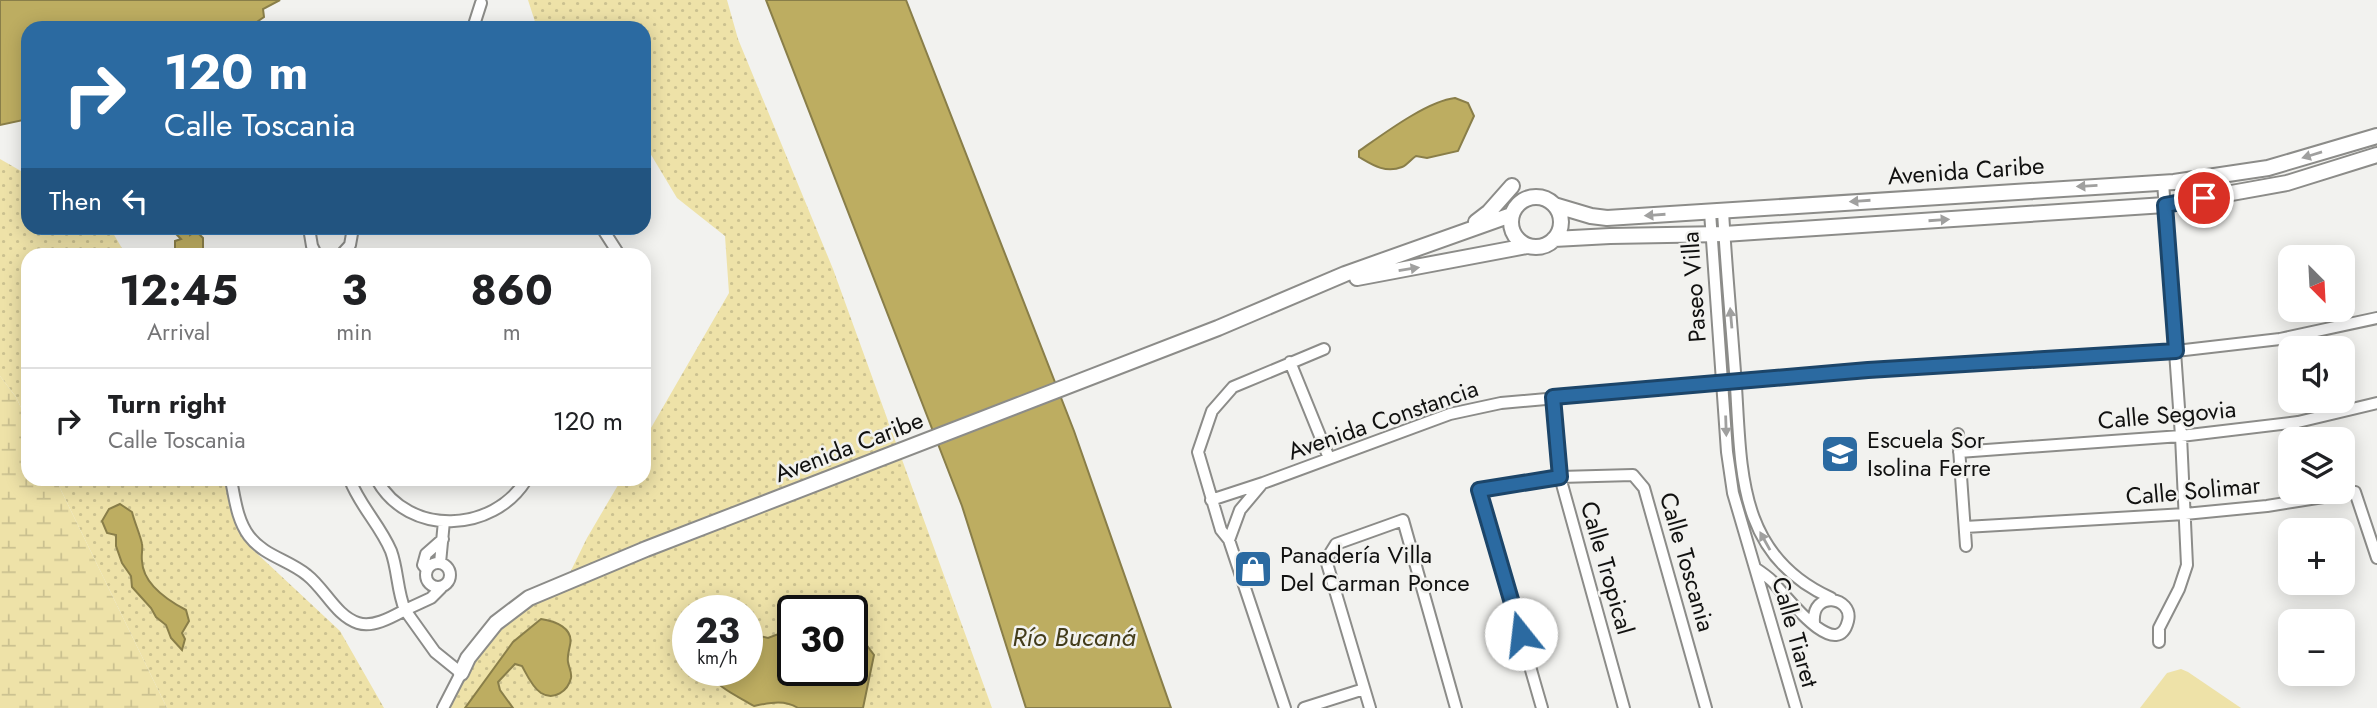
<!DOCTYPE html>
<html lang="en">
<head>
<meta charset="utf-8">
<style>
  body { margin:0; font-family:Jost,sans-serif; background:#f6f6f6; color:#202124; height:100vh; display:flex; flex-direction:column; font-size:26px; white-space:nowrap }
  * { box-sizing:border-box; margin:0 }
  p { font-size:23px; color:#757577 }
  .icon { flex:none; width:38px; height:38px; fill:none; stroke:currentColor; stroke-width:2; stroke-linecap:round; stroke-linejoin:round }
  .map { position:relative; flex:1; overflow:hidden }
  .side { position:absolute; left:21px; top:248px; width:630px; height:238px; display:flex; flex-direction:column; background:#fff; border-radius:21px; box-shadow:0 4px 18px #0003 }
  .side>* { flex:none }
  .banner { position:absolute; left:21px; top:21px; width:630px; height:214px; border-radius:21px; box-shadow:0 4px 18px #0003; background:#2b6aa1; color:#fff; overflow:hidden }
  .needle { width:46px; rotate:156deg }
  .tools { position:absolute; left:2278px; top:245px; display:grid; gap:14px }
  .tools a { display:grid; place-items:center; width:77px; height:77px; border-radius:14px; background:#fff; box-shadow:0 4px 18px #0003; font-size:35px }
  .speed { position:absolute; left:672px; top:595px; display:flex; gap:14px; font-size:35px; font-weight:700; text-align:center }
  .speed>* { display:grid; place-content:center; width:91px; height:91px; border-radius:50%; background:#fff; box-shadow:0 4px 18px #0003; line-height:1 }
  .speed small { font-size:18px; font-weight:400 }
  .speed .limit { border:4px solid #111; border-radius:10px; background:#fff; color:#111 }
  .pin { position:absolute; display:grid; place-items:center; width:60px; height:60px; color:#fff; margin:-30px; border:4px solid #fff; border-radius:50%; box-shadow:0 2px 7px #0007 }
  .me { position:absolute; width:77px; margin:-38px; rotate:344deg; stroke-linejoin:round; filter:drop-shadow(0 0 5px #0008) }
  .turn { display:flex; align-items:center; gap:24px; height:147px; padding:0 28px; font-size:32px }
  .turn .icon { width:91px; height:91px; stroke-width:2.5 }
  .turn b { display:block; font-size:49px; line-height:60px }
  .then { display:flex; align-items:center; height:66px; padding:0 28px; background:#0003; gap:14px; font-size:26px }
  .eta { display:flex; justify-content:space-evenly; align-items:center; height:119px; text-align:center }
  .eta b { font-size:42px; font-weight:700; line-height:49px }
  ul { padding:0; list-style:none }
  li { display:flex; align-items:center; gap:21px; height:105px; padding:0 28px; border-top:2px solid #e0e0e0 }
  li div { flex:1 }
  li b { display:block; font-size:26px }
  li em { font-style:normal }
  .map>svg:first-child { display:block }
</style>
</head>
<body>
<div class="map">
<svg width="2377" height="708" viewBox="0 0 2377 708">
  <defs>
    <pattern id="grass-dots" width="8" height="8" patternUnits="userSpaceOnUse" patternTransform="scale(1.75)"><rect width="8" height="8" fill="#eee2a8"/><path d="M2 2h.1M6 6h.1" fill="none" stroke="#cbc190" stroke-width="1.8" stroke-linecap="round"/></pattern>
    <pattern id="wetland-marsh" width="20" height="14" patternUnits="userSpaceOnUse" patternTransform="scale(1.75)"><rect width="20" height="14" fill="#eee2a8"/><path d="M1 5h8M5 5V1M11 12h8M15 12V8" fill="none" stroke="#cbc190"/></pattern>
  </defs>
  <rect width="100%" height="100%" fill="#f2f2ef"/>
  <!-- grass -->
  <path fill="url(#grass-dots)" fill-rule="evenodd" d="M528 0H727L738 39 833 269 992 708H447L486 638 528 604 562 589 587 538 621 480H644V440L729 293 725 236 677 198 644 143V28H537ZM688 611H747V670H688ZM793 611H852V670H793Z
    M0 159 28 175V228H110L126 255 28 256V422L16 397 0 376Z
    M56 480H225L251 548 340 631 384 708H167Z"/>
  <!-- wetland -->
  <path fill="url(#wetland-marsh)" d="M0 376 16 397 28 422V480H56L167 708H0Z"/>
  <!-- pitch -->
  <path fill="#eee2a8" d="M2181 669 2188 672 2241 708H2140L2167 673Z"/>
  <!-- water -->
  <path fill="#bdad61" stroke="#897e49" stroke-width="2" d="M0 0H280L263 9 264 17 248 28H28V119L0 125Z
    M766 0H906L1074 431 1171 708H1026L962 506Z
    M1455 98 1468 103 1474 116 1458 151 1427 158 1416 156C1411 159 1407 165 1402 167 1385 174 1371 164 1359 157V151C1382 135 1427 101 1455 98Z
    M189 229 190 235 196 231 203 238V249L197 251 201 255H181L175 252V241L181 239 177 235 181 230Z
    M120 504 132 512C134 521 141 537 142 544 143 549 141 555 142 561 143 584 167 600 186 610L189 621 182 633 185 639 182 650 171 638 166 625 156 617 151 608 132 587 131 576 122 563 116 546V535L107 533 102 521 109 509Z
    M541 619C555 621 574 628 570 645 569 651 567 656 568 662 569 668 572 672 571 678 568 691 554 701 541 693 532 687 527 675 522 666L515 664 498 682 500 690 513 708H465L513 642Z
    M747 633 768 638 781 633 793 638V670H852V640L865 643 874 655 863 708H798C784 699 769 703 754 706 738 696 716 688 708 670H747Z"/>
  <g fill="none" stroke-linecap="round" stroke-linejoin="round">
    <defs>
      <path id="street" d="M473 28 481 3
        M1723 211C1726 265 1731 318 1735 372 1742 462 1733 554 1831 598
        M1710 212 1727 452 1733 493 1755 568C1761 572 1767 576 1772 581 1783 592 1837 665 1848 621 1854 597 1811 589 1814 623
        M309 228 312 246 317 256
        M602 228 620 256
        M340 256 350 245 353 228
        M1290 362 1329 458
        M1553 397 1560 477 1624 708
        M1958 434 1966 546
        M1959 452 2181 436 2298 422 2377 403
        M231 480C235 499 237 520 249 536 264 556 289 560 307 575 325 589 336 616 358 623 373 628 392 617 405 610 397 591 398 570 391 551 380 525 360 506 350 480
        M377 480C409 537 493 533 526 480
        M1211 500 1263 483 1450 414 1501 403 1868 370 2176 351 2280 339 2377 318
        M1965 527 2185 514 2267 506 2355 492 2377 558
        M1229 540 1240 510 1261 485
        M426 575a12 12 0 1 1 24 0a12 12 0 1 1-24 0Z
        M440 563 444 521
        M1755 568 1796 708
        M427 570 423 565 426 554 443 539
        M441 588 431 598 405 610 435 652 461 673 443 708
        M2159 642V628L2179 589 2187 565 2181 436 2163 182
        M1285 708 1229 540 1221 530 1198 452 1212 411 1233 387 1324 349
        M1304 708 1364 689
        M1370 708 1326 560 1336 544 1403 520 1456 708
        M1542 708 1479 490 1560 477 1633 475 1644 488 1706 708"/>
      <path id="secondary" d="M1511 222a25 25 0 1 1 50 0a25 25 0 1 1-50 0Z
        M1554 205 1591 216 1607 218 2174 182 2268 168 2377 136
        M1476 222 1489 212 1512 186
        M1554 239 1610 236 1724 234 2165 205 2287 183 2377 155
        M1357 278 1527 246
        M461 673 468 658 496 623 529 598 646 549 1218 328 1345 274 1511 215"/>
    </defs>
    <!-- street casing -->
    <use href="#street" stroke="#8c8c89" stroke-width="14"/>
    <!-- secondary casing -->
    <use href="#secondary" stroke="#8c8c89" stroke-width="18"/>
    <!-- street -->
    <use href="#street" stroke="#fff" stroke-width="10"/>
    <!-- secondary -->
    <use href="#secondary" stroke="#fff" stroke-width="14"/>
  </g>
  <!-- one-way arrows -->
  <defs><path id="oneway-solid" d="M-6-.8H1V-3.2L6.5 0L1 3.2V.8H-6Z" transform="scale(1.75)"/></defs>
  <g fill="#a0a09f">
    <use href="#oneway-solid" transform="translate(2312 155) rotate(163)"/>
    <use href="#oneway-solid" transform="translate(2087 186) rotate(177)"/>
    <use href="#oneway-solid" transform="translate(1860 201) rotate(176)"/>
    <use href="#oneway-solid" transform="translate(1655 215) rotate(176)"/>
    <use href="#oneway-solid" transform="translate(1939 220) rotate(-4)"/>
    <use href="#oneway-solid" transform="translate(1409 269) rotate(-9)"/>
    <use href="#oneway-solid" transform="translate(1731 318) rotate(-95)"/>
    <use href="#oneway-solid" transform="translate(1726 426) rotate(88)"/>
    <use href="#oneway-solid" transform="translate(1765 541) rotate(-119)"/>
  </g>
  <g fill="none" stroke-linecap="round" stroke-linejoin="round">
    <defs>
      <path id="route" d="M1521 634 1479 490 1560 477 1553 397 1868 370 2176 351 2165 205 2204 198"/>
    </defs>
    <!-- route casing -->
    <use href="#route" stroke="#1c4569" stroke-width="18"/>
    <!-- route -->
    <use href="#route" stroke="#2b6aa1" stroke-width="12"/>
  </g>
  <!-- icons -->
  <defs>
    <symbol id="school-square" viewBox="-11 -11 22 22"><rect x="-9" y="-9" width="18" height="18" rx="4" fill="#2b6aa1" stroke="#f2f2ef"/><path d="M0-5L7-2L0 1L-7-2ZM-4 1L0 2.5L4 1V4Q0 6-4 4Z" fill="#fff"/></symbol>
    <symbol id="shop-square" viewBox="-11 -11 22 22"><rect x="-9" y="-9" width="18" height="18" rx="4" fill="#2b6aa1" stroke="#f2f2ef"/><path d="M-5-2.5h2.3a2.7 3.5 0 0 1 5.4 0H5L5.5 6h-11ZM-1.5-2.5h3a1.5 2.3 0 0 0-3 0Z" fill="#fff"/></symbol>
  </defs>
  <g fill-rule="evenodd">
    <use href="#school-square" x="1818" y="432" width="44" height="44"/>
    <use href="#shop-square" x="1231" y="547" width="44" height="44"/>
  </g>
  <g text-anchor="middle" stroke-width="5" stroke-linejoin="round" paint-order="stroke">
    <!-- street labels -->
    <g font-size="24" fill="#111110" stroke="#f2f2ef">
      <text transform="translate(1966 171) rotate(-4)" y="8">Avenida Caribe</text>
      <text transform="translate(1694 287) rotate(-94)" y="8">Paseo Villa</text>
      <text transform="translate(2167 415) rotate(-5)" y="8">Calle Segovia</text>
      <text transform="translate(1383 420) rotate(-19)" y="8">Avenida Constancia</text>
      <text transform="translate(849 447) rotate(-21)" y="8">Avenida Caribe</text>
      <text transform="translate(2193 491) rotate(-5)" y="8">Calle Solimar</text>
      <text transform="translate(1687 562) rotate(74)" y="8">Calle Toscania</text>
      <text transform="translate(1607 568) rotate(74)" y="8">Calle Tropical</text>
      <text transform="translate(1795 632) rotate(74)" y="8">Calle Tiaret</text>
    </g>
    <!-- poi labels -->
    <g font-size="24" fill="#111110" stroke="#f2f2ef" text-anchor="start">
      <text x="1867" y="448">Escuela Sor<tspan x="1867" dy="28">Isolina Ferre</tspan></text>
      <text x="1280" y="563">Panadería Villa<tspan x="1280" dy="28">Del Carman Ponce</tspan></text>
    </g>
    <!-- water labels -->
    <g font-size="26" font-style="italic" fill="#433c1b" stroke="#f2f2ef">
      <text x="1074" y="646">Río Bucaná</text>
    </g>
  </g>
</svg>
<div class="tools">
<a><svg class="needle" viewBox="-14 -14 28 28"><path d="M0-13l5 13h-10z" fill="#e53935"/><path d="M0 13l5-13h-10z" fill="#757577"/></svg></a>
<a><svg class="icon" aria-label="sound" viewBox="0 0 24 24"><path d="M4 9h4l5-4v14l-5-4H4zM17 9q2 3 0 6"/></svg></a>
<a><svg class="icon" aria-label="layers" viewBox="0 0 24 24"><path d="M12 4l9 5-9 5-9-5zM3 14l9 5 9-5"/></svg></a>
<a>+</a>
<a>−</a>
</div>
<div class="speed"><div>23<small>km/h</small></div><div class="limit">30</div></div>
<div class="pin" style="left:2204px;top:198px;background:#d93025"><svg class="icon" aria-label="arrive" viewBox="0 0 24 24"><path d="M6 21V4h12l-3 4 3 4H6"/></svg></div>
<svg class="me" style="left:1521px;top:634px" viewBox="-20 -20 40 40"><circle r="19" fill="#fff"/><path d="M0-13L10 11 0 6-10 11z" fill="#2b6aa1"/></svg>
<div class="banner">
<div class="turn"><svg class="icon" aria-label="right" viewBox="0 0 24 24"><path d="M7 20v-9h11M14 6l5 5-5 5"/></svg><div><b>120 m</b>Calle Toscania</div></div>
<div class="then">Then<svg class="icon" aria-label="left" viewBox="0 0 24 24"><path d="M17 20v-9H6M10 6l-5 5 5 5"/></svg></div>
</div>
<section class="side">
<div class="eta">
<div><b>12:45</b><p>Arrival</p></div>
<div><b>3</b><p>min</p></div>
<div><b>860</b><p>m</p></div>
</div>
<ul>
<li><svg class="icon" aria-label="right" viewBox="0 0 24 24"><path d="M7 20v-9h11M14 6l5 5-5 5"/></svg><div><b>Turn right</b><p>Calle Toscania</p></div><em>120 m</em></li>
</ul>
</section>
</div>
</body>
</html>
